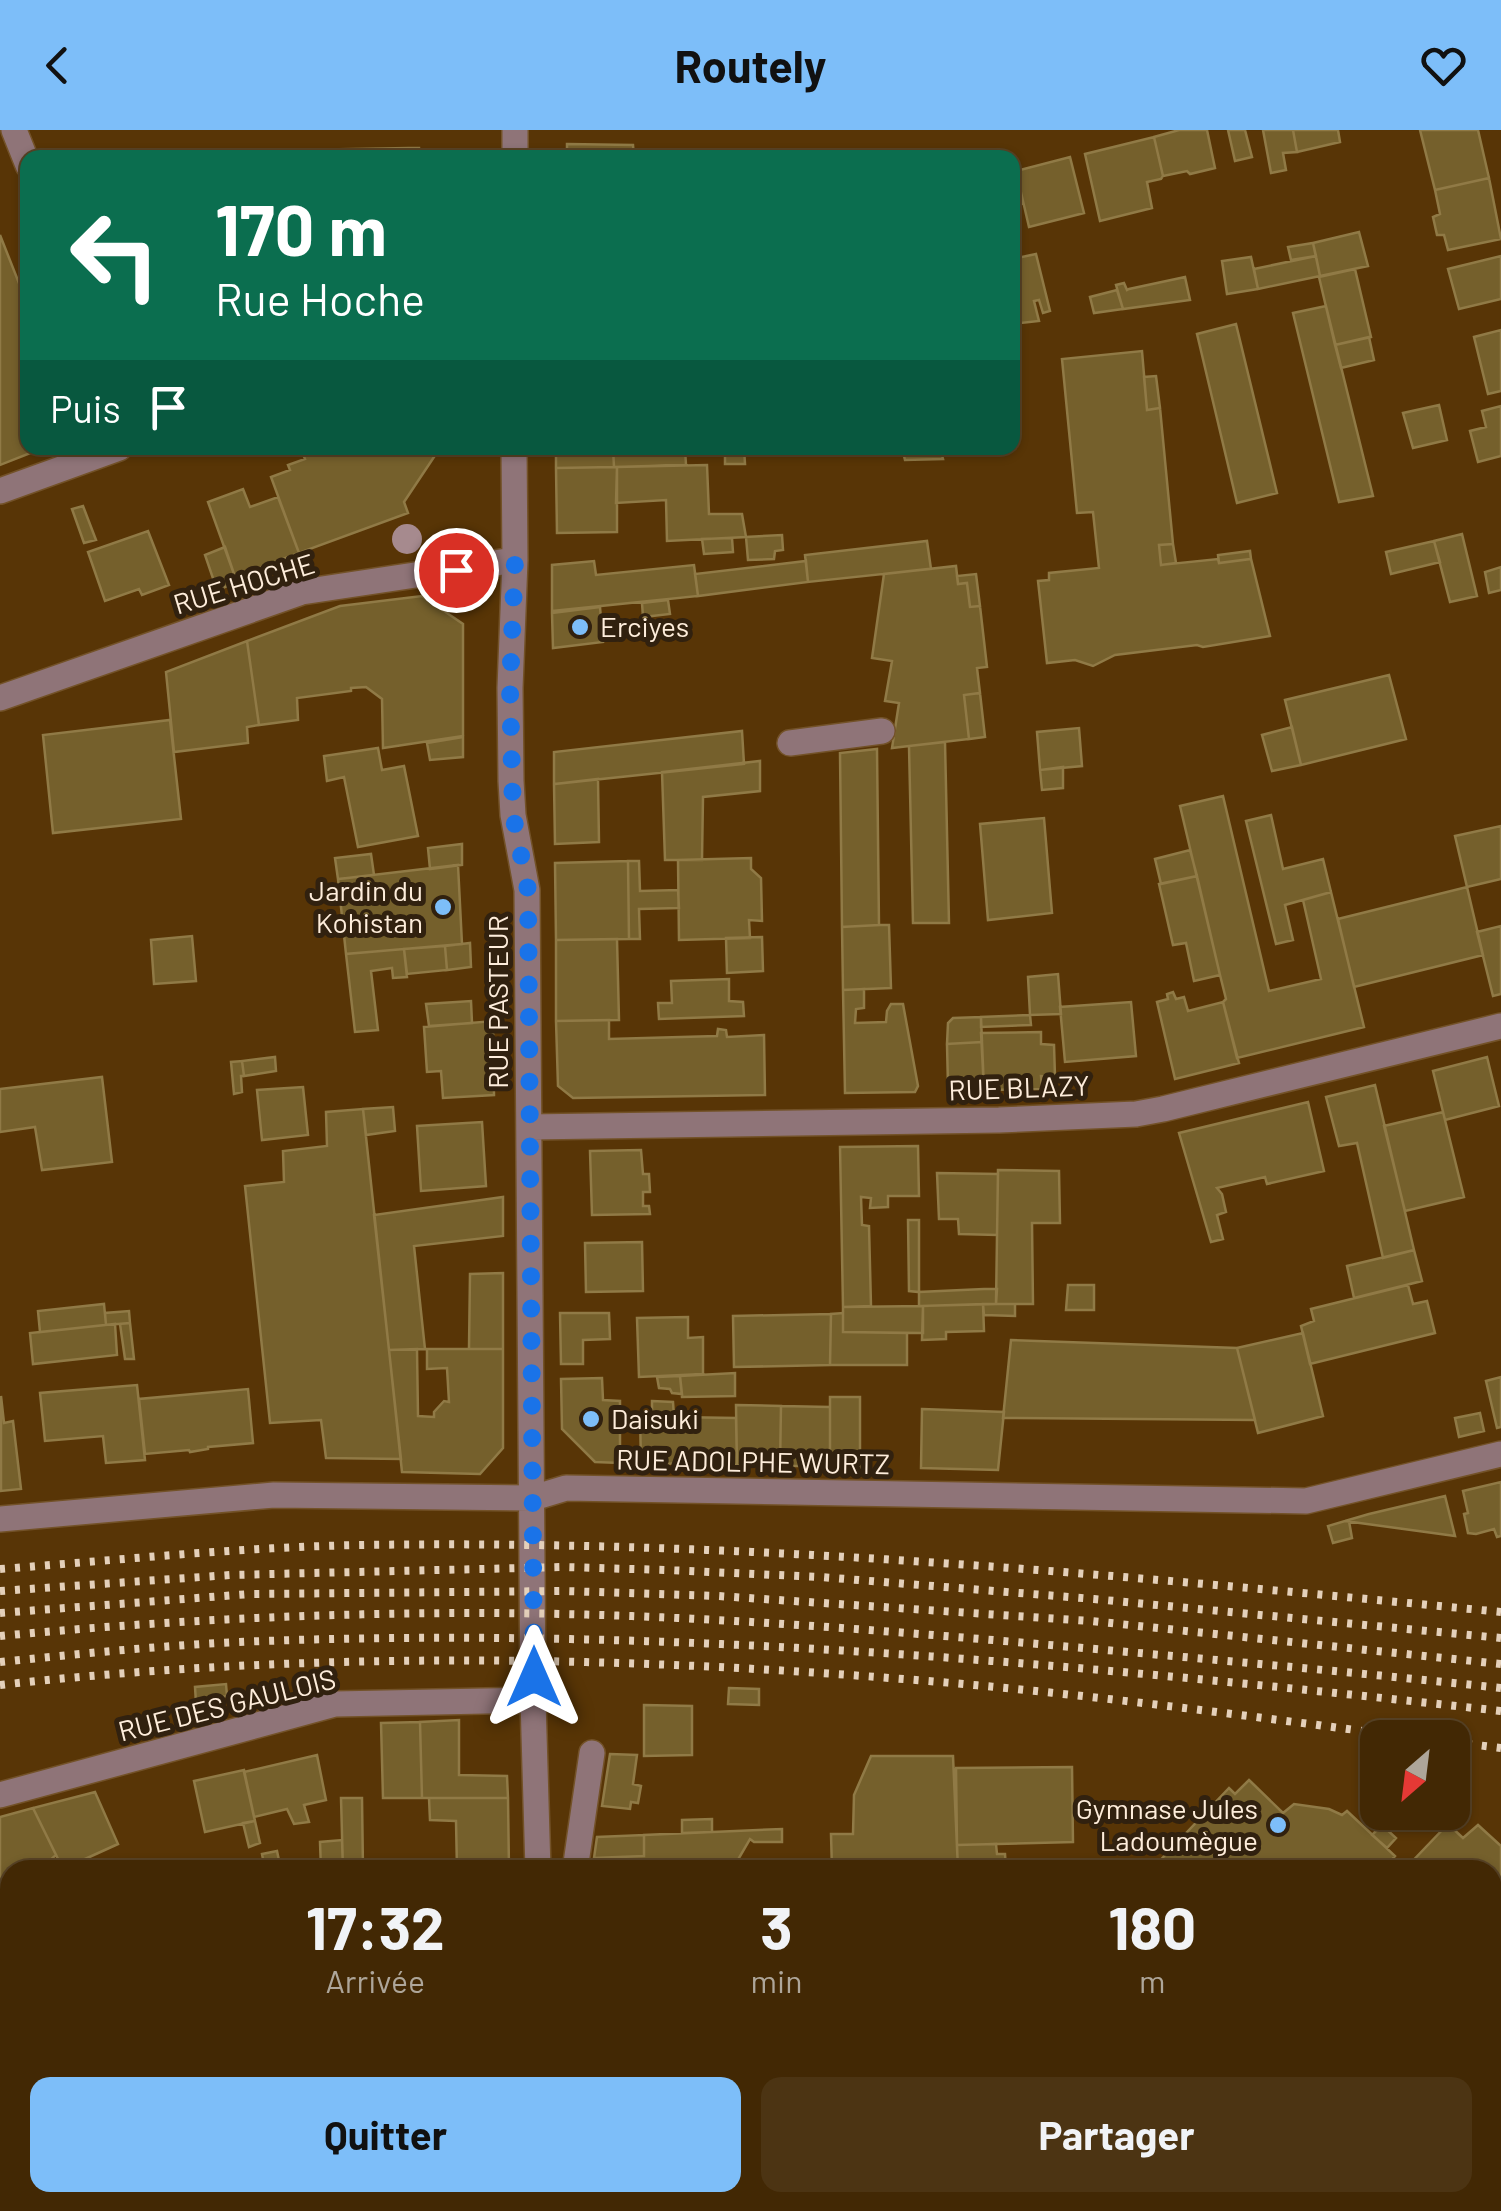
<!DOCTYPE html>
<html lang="fr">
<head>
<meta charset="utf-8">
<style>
  body { margin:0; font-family:Barlow,sans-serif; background:#4c3413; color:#f1f3f6; height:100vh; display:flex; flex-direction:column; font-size:38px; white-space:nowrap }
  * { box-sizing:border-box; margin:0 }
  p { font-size:32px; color:#aea69a }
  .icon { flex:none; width:55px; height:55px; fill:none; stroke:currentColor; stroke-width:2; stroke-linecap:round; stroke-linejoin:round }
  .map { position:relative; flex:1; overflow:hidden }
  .panel { position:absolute; left:0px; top:1730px; width:1502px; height:352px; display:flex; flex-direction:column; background:#422804; border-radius:30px 30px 0 0; box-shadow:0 2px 8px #0004,0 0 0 2px #5a4426 }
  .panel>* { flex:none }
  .top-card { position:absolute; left:20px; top:20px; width:1000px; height:305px; border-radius:20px; box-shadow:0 2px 8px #0004,0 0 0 2px #5a4426; background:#0b6e4f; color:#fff; overflow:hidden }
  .needle { width:65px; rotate:208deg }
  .fabs { position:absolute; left:1360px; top:1590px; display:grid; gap:20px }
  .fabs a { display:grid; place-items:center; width:110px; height:110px; border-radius:20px; background:#422804; box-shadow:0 2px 8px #0004,0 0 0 2px #5a4426; font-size:50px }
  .pin { position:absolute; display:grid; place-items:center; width:85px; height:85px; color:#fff; margin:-42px; border:5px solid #fff; border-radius:50%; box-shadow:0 2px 10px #0007 }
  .me { position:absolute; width:110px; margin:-55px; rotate:0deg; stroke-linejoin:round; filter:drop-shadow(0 0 8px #0008) }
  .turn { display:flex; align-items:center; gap:35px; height:210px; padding:0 30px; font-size:45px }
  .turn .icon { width:130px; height:130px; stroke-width:2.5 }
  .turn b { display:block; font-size:70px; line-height:85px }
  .then { display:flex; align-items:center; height:95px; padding:0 30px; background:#0003; gap:20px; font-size:38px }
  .eta { display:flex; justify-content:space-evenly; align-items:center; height:170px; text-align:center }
  .eta b { font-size:60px; font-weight:700; line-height:70px }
  .button { display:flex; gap:20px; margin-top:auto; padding:20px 30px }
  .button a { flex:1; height:115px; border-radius:20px; background:#7dbef9; color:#111; font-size:40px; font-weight:700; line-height:115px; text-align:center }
  .button a+a { background:#4c3413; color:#f1f3f6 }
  header { display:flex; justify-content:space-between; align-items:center; height:130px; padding:0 30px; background:#7dbef9; color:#111; font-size:45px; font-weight:700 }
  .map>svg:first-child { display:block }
</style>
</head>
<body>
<header><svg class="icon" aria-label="back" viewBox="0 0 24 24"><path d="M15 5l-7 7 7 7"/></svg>Routely<svg class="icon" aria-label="heart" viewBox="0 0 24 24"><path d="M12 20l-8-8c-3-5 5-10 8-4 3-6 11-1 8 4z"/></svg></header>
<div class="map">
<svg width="1501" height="2081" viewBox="0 0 1501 2081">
  <rect width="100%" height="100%" fill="#583506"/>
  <!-- building -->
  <path fill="#75602c" stroke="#907a46" stroke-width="2.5" d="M1179 0H1207L1215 38 1190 44 1187 41 1163 46 1154 7Z
    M1228 0H1245L1252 27 1235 31Z
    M1263 0H1293L1297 22 1283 23 1286 40 1271 43Z
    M1293 0H1338L1340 12 1297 22Z
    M1420 0H1478L1489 48 1435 60Z
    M1154 7 1163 46 1161 49 1147 52 1152 78 1100 91 1085 24Z
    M567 14 633 15 634 28H567Z
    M409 18H419V28L82 26 122 23Z
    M713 20 764 21 765 28H713Z
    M1012 26 1023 73 1012 76V28H1007Z
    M1070 27 1084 83 1029 97 1016 41Z
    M1489 48 1501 109 1448 120 1444 105H1437L1433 87 1440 84 1435 60Z
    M1359 102 1368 136 1320 146 1313 113Z
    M0 105 28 176V318H43L0 335Z
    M1313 113 1316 126 1291 130 1288 117Z
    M1036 124 1050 181 1043 183 1039 170 1034 171 1039 191 1012 194V129Z
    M1316 126 1320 146 1258 159 1254 139Z
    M1501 126V169L1459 179 1448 139Z
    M1251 127 1258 159 1227 164 1222 131Z
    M1355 139 1371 207 1335 215 1319 147Z
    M1185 147 1190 170 1123 179 1116 155 1124 153 1127 160 1129 159Z
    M1117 160 1123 179 1094 183 1090 167Z
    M1326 176 1373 366 1339 372 1293 183Z
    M1236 194 1277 363 1237 373 1197 204Z
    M1501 200V261L1488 264 1474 207Z
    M1369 207 1374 230 1341 238 1335 215Z
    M1142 221 1147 280 1160 278 1173 414 1159 415 1161 435 1218 429 1219 433 1251 429 1270 506 1203 517 1197 515 1115 525 1093 536 1075 530 1047 533 1038 451 1049 450V443L1099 438 1093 382 1077 383 1062 229Z
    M1156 246 1160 278 1147 280 1144 247Z
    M1439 275 1447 310 1413 318 1403 283Z
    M1501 276V326L1478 332 1470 301 1486 297 1482 281Z
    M314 318H440L404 372 408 383 299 423 271 347 290 340 288 335 305 329 303 324 315 320Z
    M556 318H613L614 337 556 338Z
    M613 318H685L686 335 614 337Z
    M725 318H744L745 334H725Z
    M902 318H940L943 329 905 330Z
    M707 335 709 384H742L746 407 667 411 666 370 616 373 617 337Z
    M617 337V402L557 403 556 338Z
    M243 359 250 377 278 367 299 423 235 447 208 372Z
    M83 376 96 410 84 413 72 379Z
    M148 401 169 455 142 465 139 459 105 471 88 422Z
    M1462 404 1477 466 1450 472 1434 411Z
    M782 405 783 420 775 421 774 429 748 430 746 407Z
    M732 408 733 422 704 424 702 409Z
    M927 411 931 439 808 452 805 425Z
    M1434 411 1440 432 1391 444 1386 422Z
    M1173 414 1176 433 1161 435 1159 415Z
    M225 417 235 447 237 445 239 449 238 452 217 460 205 425Z
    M1250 421 1251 429 1219 433 1218 425Z
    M594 431 596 445 694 435 698 466 552 481V435Z
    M806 431 808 452 698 466 695 444Z
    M956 436 958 454 967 453 970 477 980 476 987 537 977 538 980 563 964 565 969 609 892 618 899 573 885 571 892 531 872 528 884 444Z
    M1501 437V460L1489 463 1485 442Z
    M976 444 980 476 970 477 967 453 958 454 957 446Z
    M422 466 463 494V606L383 618 382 569 366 557 351 558V561L297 568 298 590 259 595 247 511 340 476Z
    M668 470 670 484 643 487 642 473Z
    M600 477 603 512 553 518 552 483Z
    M247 511 259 595 247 597 248 613 174 622 166 542Z
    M1389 545 1406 609 1301 635 1285 570Z
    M980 563 985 607 969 609 964 565Z
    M170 590 181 689 53 703 43 605Z
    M1292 597 1301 635 1272 641 1262 605Z
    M1079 598 1082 636 1040 640 1037 602Z
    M742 601 744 634 554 654V622Z
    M463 607V627L430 630 427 613Z
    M945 612 949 793H913L909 616Z
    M378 618 382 640 404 636 418 706 358 717 344 647 327 651 324 626Z
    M877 619 879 795 842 797 840 623Z
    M760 631V661L703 667 702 730H665L662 642Z
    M1063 637V658L1042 660 1040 640Z
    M598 649 599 712 555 714 554 654Z
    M1223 666 1269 861 1321 849 1303 770 1331 762 1364 897 1237 928 1223 872 1226 869 1220 845 1180 676Z
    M1271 685 1283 739 1323 729 1331 762 1285 775 1293 810 1276 814 1246 691Z
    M1044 688 1052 783 988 790 980 694Z
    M1501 696V749L1467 757 1455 706Z
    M462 714V735L430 739 428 718Z
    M1190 720 1197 746 1161 754 1155 729Z
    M371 724 374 745 338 749 335 728Z
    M751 728V739L761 748 762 791 749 790 750 808 679 810 678 730Z
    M628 731 629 809 556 810 555 733Z
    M628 731H639L640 761 678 760 679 778 639 779 640 809H629Z
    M458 735 462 814 346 824 338 749Z
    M1197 746 1220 845 1194 851 1186 813 1173 815 1159 754Z
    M1467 757 1483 825 1354 857 1338 789Z
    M879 795H889L891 858 843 860 842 797Z
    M1501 796V864L1493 866 1477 802Z
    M192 806 196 851 154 854 151 810Z
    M762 807 763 841 727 843 726 808Z
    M617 809 619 890 556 891V810Z
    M470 813 471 837 447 840 445 816Z
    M445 816 447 840 407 844 404 819Z
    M404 819 407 847 393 848 392 838 371 841 378 900 355 902 346 824Z
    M1058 844 1061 884 1030 885 1028 847Z
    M729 849V871L743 872 744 886 659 889 658 873H672L671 851Z
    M864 859V878L856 879 855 893 886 892 887 881 891 874H903L918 956 915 962 845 963 843 860Z
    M1173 862 1176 869 1184 867 1188 881 1223 872 1239 933 1175 949 1157 872 1168 869 1167 864Z
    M471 871 472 893 429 896 426 874Z
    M1131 872 1136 926 1065 932 1060 877Z
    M1030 885 1031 895 981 897V887Z
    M981 887 982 912 947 914 948 893 953 888Z
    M609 890V909L717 906 718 899 726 900 727 907 764 905 765 965 573 968 558 956 556 891Z
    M493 891 494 965 443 968 441 941 427 942 424 897Z
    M1041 902V914L1054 915 1055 947 1041 946 1042 959 984 960 981 903Z
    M982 912 984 960 953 961 948 956 947 914Z
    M275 927 276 941 244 946 242 931Z
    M1487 927 1499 976 1445 990 1433 941Z
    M242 931 244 946H241L242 962 234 964 231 932Z
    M102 947 112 1032 42 1040 35 997 0 1002V959Z
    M1375 955 1414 1120 1383 1128 1357 1013 1339 1016 1326 967Z
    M303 957 308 1005 262 1010 257 960Z
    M1308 972 1324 1041 1267 1054 1265 1047 1217 1058 1222 1064 1226 1082 1217 1085 1223 1109 1211 1112 1179 1003Z
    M393 977 395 1001 366 1005 363 979Z
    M363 979 389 1220 401 1329 326 1328 321 1290 270 1293 245 1056 284 1052 283 1021 327 1016 326 982Z
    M1443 982 1464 1067 1405 1081 1384 996Z
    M482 992 486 1056 421 1061 417 996Z
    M918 1016 919 1066H888V1077L870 1078 871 1068 861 1067 862 1095 869 1096 871 1176 843 1177 840 1017Z
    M641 1020 643 1044H649L650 1062H643V1076H649L650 1084 592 1085 590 1021Z
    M998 1040 1059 1041 1060 1093H1032L1033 1174H996Z
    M937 1043 998 1044 997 1105 959 1104 958 1089H939Z
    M503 1067V1106L414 1116 425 1219 389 1220 374 1085Z
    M908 1090H919V1162L909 1161Z
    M642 1112 643 1161 586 1162 585 1113Z
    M1414 1120 1422 1151 1354 1168 1347 1136Z
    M503 1143V1219H469L470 1144Z
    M1068 1155H1094V1180H1066Z
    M1408 1155 1413 1174 1427 1171 1435 1203 1310 1234 1301 1196 1314 1191 1311 1179Z
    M984 1159H997L996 1174 919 1176V1162Z
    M104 1174 106 1195 40 1202 38 1181Z
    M983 1174H1015V1186L984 1185Z
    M983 1174 984 1201 946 1202V1209L922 1210 923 1176Z
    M923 1176V1203L843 1202V1177Z
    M129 1181 130 1193 106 1195 105 1183Z
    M560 1183H609L610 1209 583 1210V1234H561Z
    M843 1183V1202L907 1203V1235H830L831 1184Z
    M831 1184 830 1235 734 1237 733 1186Z
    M688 1187V1208L703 1207V1244L639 1247 637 1188Z
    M130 1193 134 1229H125L120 1194Z
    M115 1194 117 1225 33 1234 30 1203Z
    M1303 1203 1323 1286 1258 1303 1237 1218Z
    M1011 1210 1237 1218 1255 1290 1003 1288Z
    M417 1219 418 1286 434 1287V1282L444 1271 449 1272 447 1238 427 1239V1219H503V1318L480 1344 402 1342 389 1220Z
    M735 1243V1266L682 1267 680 1246Z
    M680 1246 682 1264 672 1263 670 1259 659 1258 657 1247Z
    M1501 1247V1297L1497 1298 1486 1251Z
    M602 1248 603 1270 620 1271V1333L595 1332 562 1299 561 1249Z
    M137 1255 145 1330 106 1333 103 1306 45 1311 40 1263Z
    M248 1259 253 1313 208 1317V1319L190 1322 189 1320 145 1324 139 1269Z
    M1 1266 4 1293 13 1291 21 1359 1 1361Z
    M830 1267H860V1338L830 1336Z
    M652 1271 673 1272 674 1287 736 1288 737 1335 641 1333 640 1286H652Z
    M736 1275 781 1276 780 1336 737 1335Z
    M781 1276 830 1277V1336H780Z
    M922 1279 1004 1282 998 1340 921 1338Z
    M1480 1283 1484 1301 1459 1307 1455 1288Z
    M1501 1352V1406L1497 1407 1494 1399 1476 1404 1468 1403 1464 1384 1468 1383 1463 1361Z
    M1445 1366 1455 1406 1345 1391 1369 1384Z
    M1345 1391H1349L1352 1408 1333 1413 1328 1396Z
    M226 1554 227 1566 196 1573 195 1557Z
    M729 1558 759 1559V1575L728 1574Z
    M644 1575 692 1576V1625L644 1626Z
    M459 1590V1645L507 1646 508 1668H422L420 1592Z
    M420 1592 422 1668H383L381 1593Z
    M610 1624 637 1625 633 1654 641 1656 638 1673 631 1672 630 1679 602 1676Z
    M317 1625 326 1670 304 1675 309 1692 294 1694 287 1679 254 1687 244 1642Z
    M871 1626H953L958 1740H832L831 1704H853L854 1665Z
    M1072 1637 1073 1712 957 1715 956 1638Z
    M244 1640 255 1691 205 1702 194 1651Z
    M1249 1650 1283 1683 1294 1674 1329 1679 1342 1685 1347 1681 1395 1726 1383 1740H1151L1229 1658 1235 1664Z
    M95 1662 118 1714 63 1739 33 1678Z
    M341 1668H362L363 1740H343Z
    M429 1668H508L509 1740H457L456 1691 430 1690Z
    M33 1678 56 1725 39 1740H10V1827L0 1814V1687Z
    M712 1689V1702L682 1703V1690Z
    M255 1691 260 1713 249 1717 243 1693Z
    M1448 1694 1463 1708 1478 1695 1501 1716V2081H1493L1488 2072H1492V1740H1404Z
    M1382 1695 1396 1708 1387 1718 1372 1705Z
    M782 1699V1712H754L750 1709 732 1740H592L594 1728 644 1726V1705Z
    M644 1705V1726L594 1728 597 1707Z
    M342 1710 343 1740H321L320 1712Z
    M996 1714 997 1724H1005L1006 1740H958L957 1715Z
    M277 1721 281 1740H265L262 1724Z
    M0 1954 10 1967V1988L0 1996Z
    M10 2072H89L96 2081H17Z
    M194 2072H265L272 2081H201Z
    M329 2072H384L390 2081H336Z
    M454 2072H515V2081H454Z
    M892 2072H956L960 2081H890Z
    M1028 2072H1136L1140 2081H1032Z"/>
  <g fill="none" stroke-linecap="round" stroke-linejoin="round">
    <defs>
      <path id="minor" d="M14 0 28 35
        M515 28V0
        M514 318 515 430 510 558 511 651 513 685 527 760 533 1570 538 1740
        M0 361 119 318
        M0 568 302 462 515 430
        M790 613 882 601
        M529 997 999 990 1136 984 1163 979 1501 896
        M0 1389 274 1365 533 1368 566 1358 1306 1371 1501 1324
        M0 1665 335 1574 533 1570
        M575 1740 592 1623
        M0 1880 10 1893
        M0 2021 10 2014
        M143 2072 150 2081
        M546 2072V2081
        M982 2072 986 2081
        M1465 2072 1471 2081
        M665 2081 681 2072"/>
    </defs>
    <!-- minor casing -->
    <use href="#minor" stroke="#735228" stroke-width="28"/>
    <!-- minor -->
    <use href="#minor" stroke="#8f7478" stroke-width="25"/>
    <!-- rail -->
    <path stroke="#e4d0ba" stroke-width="8" stroke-dasharray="5 10" stroke-linecap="butt" d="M0 1439C121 1430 241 1417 362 1415 743 1409 1122 1445 1501 1482
      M0 1461 230 1445 564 1437 666 1440 821 1447 1094 1469 1501 1508
      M0 1483 250 1464 565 1461 718 1466 1091 1491 1501 1534
      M0 1506C158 1491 317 1483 476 1483 660 1483 843 1497 1027 1513 1185 1527 1343 1541 1501 1558
      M0 1532C88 1523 176 1514 264 1511 678 1496 1090 1535 1501 1581
      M0 1555C295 1522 595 1525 890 1548 1066 1561 1241 1585 1416 1608
      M1452 1612 1501 1618"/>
  </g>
  <!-- trees -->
  <circle fill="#a68a8e" cx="407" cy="409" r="15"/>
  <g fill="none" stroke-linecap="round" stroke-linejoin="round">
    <!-- route -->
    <path stroke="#1a73e8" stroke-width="18" stroke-dasharray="0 32.4" d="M456 440 515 430 510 558 513 685 528 760 534 1547"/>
  </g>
  <!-- markers -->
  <g fill="#7dbef9" stroke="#31210f" stroke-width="4">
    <circle cx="580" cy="497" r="10"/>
    <circle cx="443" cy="777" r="10"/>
    <circle cx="591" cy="1289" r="10"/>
    <circle cx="1278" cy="1695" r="10"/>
  </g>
  <g text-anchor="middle" stroke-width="10" stroke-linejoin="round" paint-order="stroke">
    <!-- street labels -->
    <g font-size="28" fill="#feeddb" stroke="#31210f">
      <text transform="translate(244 454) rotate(-17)" y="10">RUE HOCHE</text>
      <text transform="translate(498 872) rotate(-90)" y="10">RUE PASTEUR</text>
      <text transform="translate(1019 958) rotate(-2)" y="10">RUE BLAZY</text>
      <text transform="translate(753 1332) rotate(1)" y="10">RUE ADOLPHE WURTZ</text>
      <text transform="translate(227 1575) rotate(-14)" y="10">RUE DES GAULOIS</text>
    </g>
    <!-- poi labels -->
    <g font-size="28" fill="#feeddb" stroke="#31210f" text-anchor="start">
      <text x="600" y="507">Erciyes</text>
      <text x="423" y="771" text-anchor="end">Jardin du<tspan x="423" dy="32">Kohistan</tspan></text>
      <text x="611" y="1299">Daisuki</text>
      <text x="1258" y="1689" text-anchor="end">Gymnase Jules<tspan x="1258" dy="32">Ladoumègue</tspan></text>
    </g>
  </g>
</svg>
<div class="fabs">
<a><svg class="needle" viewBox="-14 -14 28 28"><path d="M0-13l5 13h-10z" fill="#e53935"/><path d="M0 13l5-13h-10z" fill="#aea69a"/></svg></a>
</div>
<div class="pin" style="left:456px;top:440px;background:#d93025"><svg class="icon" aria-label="arrive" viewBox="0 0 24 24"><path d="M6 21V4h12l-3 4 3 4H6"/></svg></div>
<svg class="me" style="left:534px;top:1547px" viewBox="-20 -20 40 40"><path d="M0-17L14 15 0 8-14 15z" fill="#1a73e8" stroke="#fff" stroke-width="4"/></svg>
<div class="top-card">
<div class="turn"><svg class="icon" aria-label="left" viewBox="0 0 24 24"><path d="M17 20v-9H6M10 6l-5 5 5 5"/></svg><div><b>170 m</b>Rue Hoche</div></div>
<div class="then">Puis<svg class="icon" aria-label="arrive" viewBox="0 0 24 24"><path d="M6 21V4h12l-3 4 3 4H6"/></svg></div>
</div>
<section class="panel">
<div class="eta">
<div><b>17:32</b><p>Arrivée</p></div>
<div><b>3</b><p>min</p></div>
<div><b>180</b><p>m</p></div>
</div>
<div class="button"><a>Quitter</a><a>Partager</a></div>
</section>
</div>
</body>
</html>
